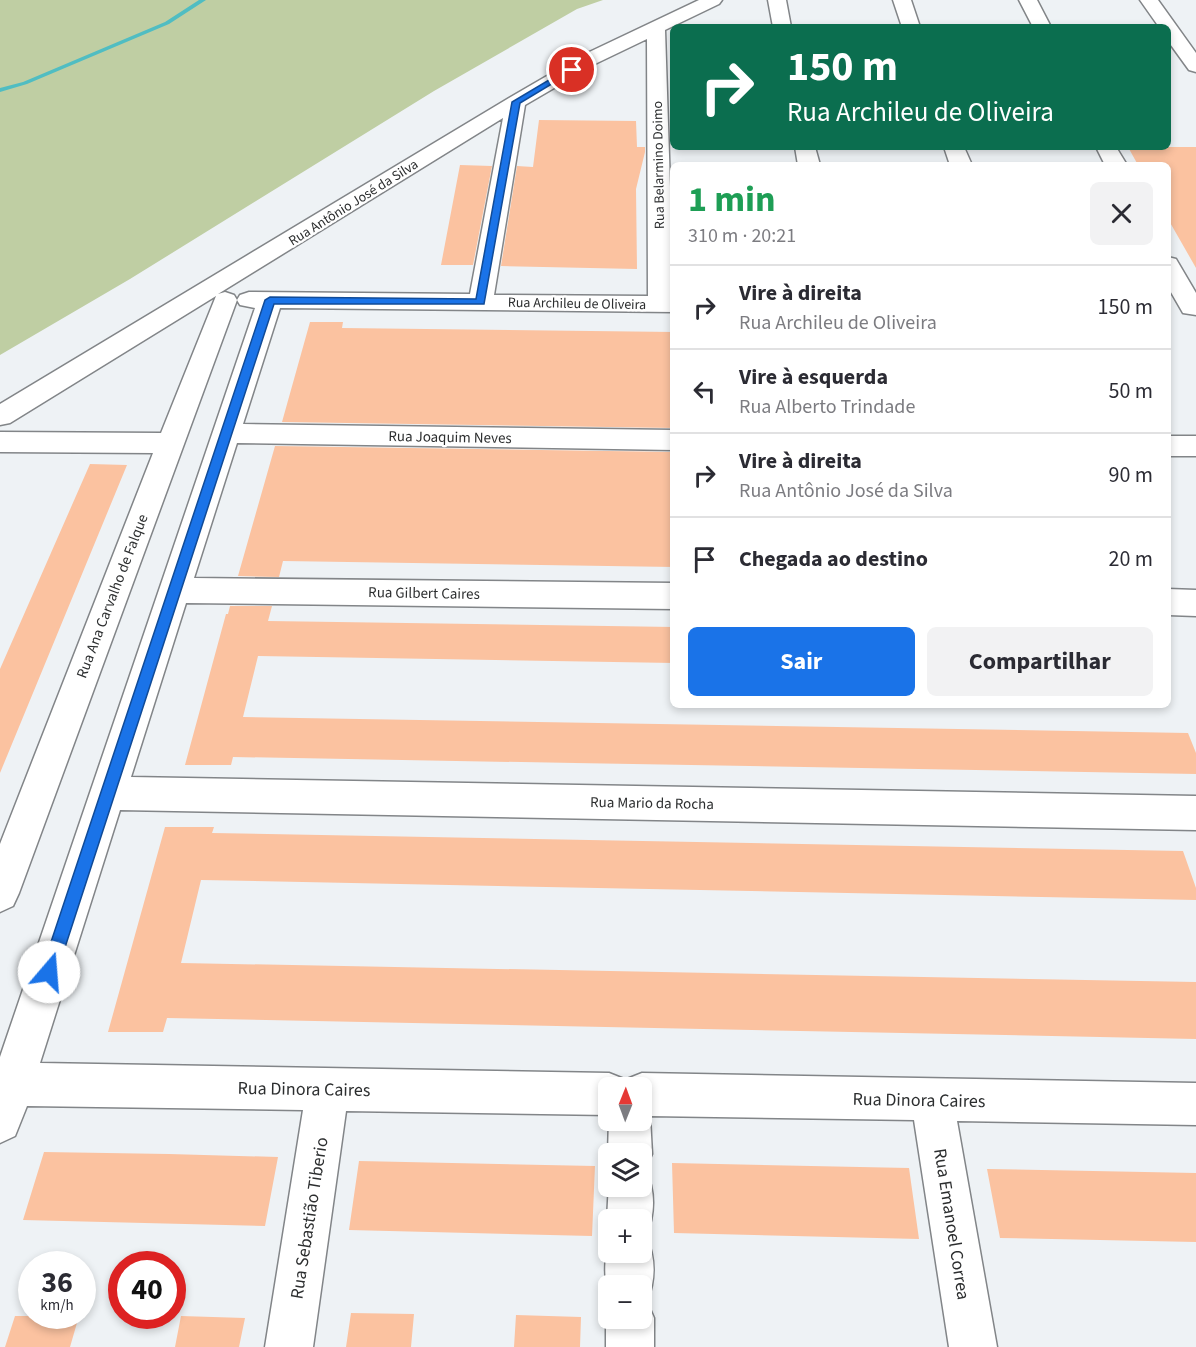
<!DOCTYPE html>
<html lang="pt">
<head>
<meta charset="utf-8">
<style>
  body { margin:0; font-family:"Source Sans 3",sans-serif; background:#f2f2f3; color:#2b2b33; height:100vh; display:flex; flex-direction:column; font-size:22px; white-space:nowrap }
  * { box-sizing:border-box; margin:0 }
  p { font-size:20px; color:#7c7c81 }
  .icon { flex:none; width:33px; height:33px; fill:none; stroke:currentColor; stroke-width:2; stroke-linecap:round; stroke-linejoin:round }
  .map { position:relative; flex:1; overflow:hidden }
  .drawer { position:absolute; left:670px; top:162px; width:501px; height:546px; display:flex; flex-direction:column; background:#fff; border-radius:9px; box-shadow:0 3px 9px #0003 }
  .drawer>* { flex:none }
  .hud { position:absolute; left:670px; top:24px; width:501px; height:126px; border-radius:9px; box-shadow:0 3px 9px #0003; background:#0b6e4f; color:#fff; overflow:hidden }
  .needle { width:39px; rotate:1deg }
  .buttons { position:absolute; left:598px; top:1077px; display:grid; gap:12px }
  .buttons a { display:grid; place-items:center; width:54px; height:54px; border-radius:9px; background:#fff; box-shadow:0 3px 9px #0003; font-size:30px }
  .speed { position:absolute; left:18px; top:1251px; display:flex; gap:12px; font-size:30px; font-weight:700; text-align:center }
  .speed>* { display:grid; place-content:center; width:78px; height:78px; border-radius:50%; background:#fff; box-shadow:0 3px 9px #0003; line-height:1 }
  .speed small { font-size:15px; font-weight:400 }
  .speed .limit { border:9px solid #d22; background:#fff; color:#111 }
  .pin { position:absolute; display:grid; place-items:center; width:51px; height:51px; color:#fff; margin:-26px; border:3px solid #fff; border-radius:50%; box-shadow:0 2px 6px #0007 }
  .me { position:absolute; width:66px; margin:-33px; rotate:18deg; stroke-linejoin:round; filter:drop-shadow(0 0 4px #0008) }
  .turn { display:flex; align-items:center; gap:21px; height:126px; padding:0 18px; font-size:27px }
  .turn .icon { width:78px; height:78px; stroke-width:2.5 }
  .turn b { display:block; font-size:42px; line-height:51px }
  .round { display:grid; place-items:center; flex:none; width:63px; height:63px; border-radius:9px; background:#f2f2f3 }
  .summary { display:flex; align-items:center; justify-content:space-between; height:102px; padding:0 18px }
  h1 { font-size:36px; font-weight:700; line-height:45px; color:#1e9e55 }
  .cta { display:flex; gap:12px; margin-top:auto; padding:12px 18px }
  .cta a { flex:1; height:69px; border-radius:9px; background:#1a73e8; color:#fff; font-size:24px; font-weight:700; line-height:69px; text-align:center }
  .cta a+a { background:#f2f2f3; color:#2b2b33 }
  ul { padding:0; list-style:none }
  li { display:flex; align-items:center; gap:18px; height:84px; padding:0 18px; border-top:2px solid #e1e1e2 }
  li div { flex:1 }
  li b { display:block; font-size:22px }
  li em { font-style:normal }
  .map>svg:first-child { display:block }
</style>
</head>
<body>
<div class="map">
<svg width="1196" height="1347" viewBox="0 0 1196 1347">
  <rect width="100%" height="100%" fill="#eef2f5"/>
  <!-- green -->
  <path fill="#bfcea3" d="M0 0H603L577 9 434 91 130 279 0 355Z"/>
  <g fill="none" stroke-linecap="round" stroke-linejoin="round">
    <!-- stream -->
    <path fill="#50bdc2" fill-rule="evenodd" d="M199 0H206L169 24 27 84 0 92V88L23 82 165 22Z"/>
  </g>
  <!-- building -->
  <path fill="#fbc2a0" d="M539 120 636 121 637 147H645V152L636 189 637 269 501 266 517 166 533 167Z
    M1128 147H1196V268L1168 219V165H1138Z
    M460 165 492 166 473 265H441Z
    M310 322H343L342 328 674 332V428L282 422Z
    M275 446 674 452V567L283 561 279 577 238 576Z
    M90 464 127 465 0 773V669Z
    M230 606H272L268 621 674 627V663L258 656 243 717 1188 733 1196 753V774L233 757 231 765H185L226 614H228Z
    M165 827H214L212 833 1183 851 1196 888V900L201 880 181 963 1196 982V1039L167 1018 163 1032H108Z
    M44 1152 169 1154 278 1157 265 1226 23 1220Z
    M359 1161 595 1166 592 1236 349 1230Z
    M672 1163 909 1168 919 1239 674 1233Z
    M987 1169 1196 1173V1242L1000 1238Z
    M351 1313 414 1314 411 1347H346Z
    M516 1315 581 1317 580 1347H514Z
    M15 1316H79L70 1347H5Z
    M181 1316 245 1318 239 1347H175Z"/>
  <g fill="none" stroke-linecap="round" stroke-linejoin="round">
    <defs>
      <path id="minor" d="M699 0H722L719 4 665 30 674 312 280 308 243 424 674 430V450L237 443 194 578 674 583V609L186 603 131 777 1196 796V830L120 810 40 1063 609 1073 624 1079 626 1082 627 1079 642 1073 1196 1083V1125L957 1121 997 1347H949L914 1120 650 1116 652 1154 645 1170C656 1190 655 1215 646 1236 656 1258 656 1279 647 1302L654 1318V1347H606V1318L609 1311V1318H642V1286H609V1292C604 1281 604 1258 609 1247V1252H642V1220H609V1224L607 1220 609 1182V1186H642V1154H609V1157L608 1154 609 1118V1120H642V1088H609V1115L346 1111 313 1347H265L303 1110 27 1106 15 1136 0 1143V1057L255 308 240 305 237 300 19 893 13 906 0 912V844L153 453 0 452V432L161 433 216 296 10 423 0 425V404L509 98 583 55ZM647 39 648 296 494 295 525 105 597 63ZM503 118 470 294 249 292 240 295 237 300 234 295 225 292 218 294Z
        M768 0H786L791 27H773Z
        M893 0H911L920 27H902Z
        M1019 0H1037L1051 27H1033Z
        M1140 0H1158L1196 53V72L1189 70 1168 41V27H1159Z
        M795 147H815L820 165H798Z
        M944 147H964L972 165H950Z
        M1096 147H1116L1127 165H1105Z
        M1168 257 1176 259 1196 293V315L1183 313 1168 287Z
        M1168 436H1196V456H1168Z
        M1168 589 1196 590V616L1168 615Z"/>
    </defs>
    <!-- minor casing -->
    <use href="#minor" stroke="#828588" stroke-width="3"/>
    <!-- minor -->
    <use href="#minor" fill="#fff" fill-rule="evenodd"/>
  </g>
  <!-- route -->
  <path fill="#1a73e8" stroke="#114b97" stroke-width="1.5" d="M569 68 575 70 520 103 484 304H274L57 972 55 978 49 980 43 978 41 972 265 300 270 297 476 299 512 102Z"/>
  <g text-anchor="middle" stroke-width="4.5" stroke-linejoin="round" paint-order="stroke">
    <!-- far-street labels -->
    <g font-size="14" fill="#2c2e2f" stroke="#fff">
      <text transform="translate(658 165) rotate(-91)" y="5">Rua Belarmino Doimo</text>
      <text transform="translate(353 202) rotate(-32)" y="5">Rua Antônio José da Silva</text>
      <text transform="translate(577 303) rotate(1)" y="5">Rua Archileu de Oliveira</text>
    </g>
    <!-- street labels -->
    <g font-size="15" fill="#2c2e2f" stroke="#fff">
      <text transform="translate(450 437) rotate(1)" y="5">Rua Joaquim Neves</text>
      <text transform="translate(424 593) rotate(1)" y="5">Rua Gilbert Caires</text>
      <text transform="translate(112 596) rotate(-69)" y="5">Rua Ana Carvalho de Falque</text>
      <text transform="translate(652 803) rotate(1)" y="5">Rua Mario da Rocha</text>
    </g>
    <!-- near-street labels -->
    <g font-size="18" fill="#2c2e2f" stroke="#fff">
      <text transform="translate(304 1089) rotate(1)" y="6">Rua Dinora Caires</text>
      <text transform="translate(919 1100) rotate(1)" y="6">Rua Dinora Caires</text>
      <text transform="translate(309 1218) rotate(-81)" y="6">Rua Sebastião Tiberio</text>
      <text transform="translate(952 1224) rotate(81)" y="6">Rua Emanoel Correa</text>
    </g>
  </g>
</svg>
<div class="buttons">
<a><svg class="needle" viewBox="-14 -14 28 28"><path d="M0-13l5 13h-10z" fill="#e53935"/><path d="M0 13l5-13h-10z" fill="#7c7c81"/></svg></a>
<a><svg class="icon" aria-label="layers" viewBox="0 0 24 24"><path d="M12 4l9 5-9 5-9-5zM3 14l9 5 9-5"/></svg></a>
<a>+</a>
<a>−</a>
</div>
<div class="speed"><div>36<small>km/h</small></div><div class="limit">40</div></div>
<div class="pin" style="left:572px;top:70px;background:#d93025"><svg class="icon" aria-label="arrive" viewBox="0 0 24 24"><path d="M6 21V4h12l-3 4 3 4H6"/></svg></div>
<svg class="me" style="left:49px;top:972px" viewBox="-20 -20 40 40"><circle r="19" fill="#fff"/><path d="M0-13L10 11 0 6-10 11z" fill="#1a73e8"/></svg>
<div class="hud">
<div class="turn"><svg class="icon" aria-label="right" viewBox="0 0 24 24"><path d="M7 20v-9h11M14 6l5 5-5 5"/></svg><div><b>150 m</b>Rua Archileu de Oliveira</div></div>
</div>
<section class="drawer">
<div class="summary"><div><h1>1 min</h1><p>310 m · 20:21</p></div><a class="round"><svg class="icon" aria-label="close" viewBox="0 0 24 24"><path d="M6 6l12 12M18 6L6 18"/></svg></a></div>
<ul>
<li><svg class="icon" aria-label="right" viewBox="0 0 24 24"><path d="M7 20v-9h11M14 6l5 5-5 5"/></svg><div><b>Vire à direita</b><p>Rua Archileu de Oliveira</p></div><em>150 m</em></li>
<li><svg class="icon" aria-label="left" viewBox="0 0 24 24"><path d="M17 20v-9H6M10 6l-5 5 5 5"/></svg><div><b>Vire à esquerda</b><p>Rua Alberto Trindade</p></div><em>50 m</em></li>
<li><svg class="icon" aria-label="right" viewBox="0 0 24 24"><path d="M7 20v-9h11M14 6l5 5-5 5"/></svg><div><b>Vire à direita</b><p>Rua Antônio José da Silva</p></div><em>90 m</em></li>
<li><svg class="icon" aria-label="arrive" viewBox="0 0 24 24"><path d="M6 21V4h12l-3 4 3 4H6"/></svg><div><b>Chegada ao destino</b></div><em>20 m</em></li>
</ul>
<div class="cta"><a>Sair</a><a>Compartilhar</a></div>
</section>
</div>
</body>
</html>
